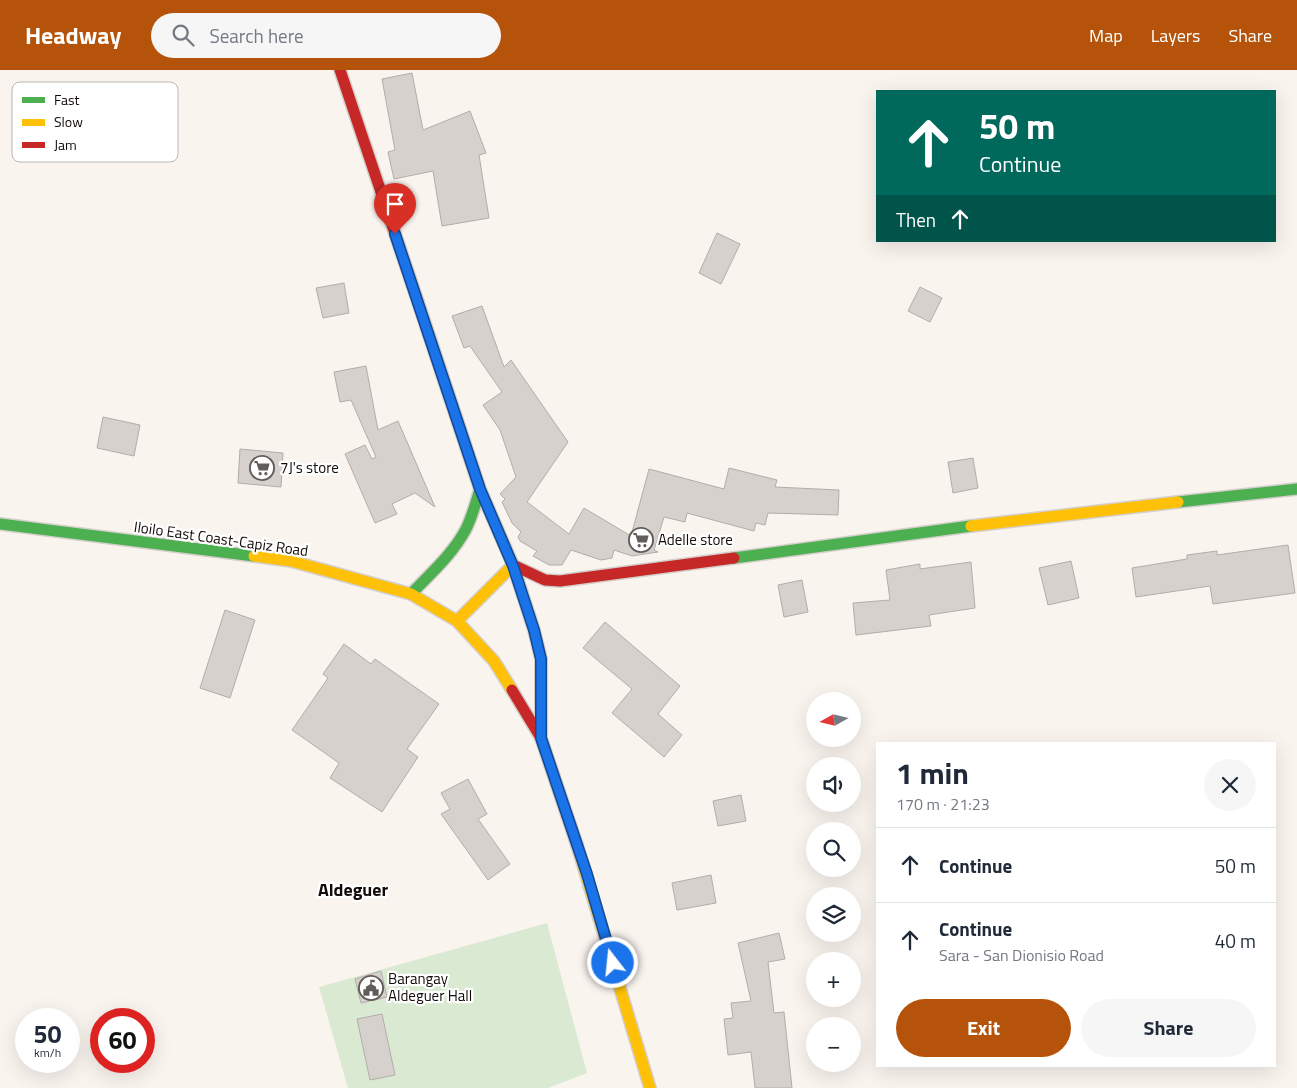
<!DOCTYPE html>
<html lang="en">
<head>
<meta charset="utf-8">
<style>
  body { margin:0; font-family:"Titillium Web",sans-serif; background:#f6f6f7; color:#1f2937; height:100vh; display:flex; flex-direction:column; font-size:19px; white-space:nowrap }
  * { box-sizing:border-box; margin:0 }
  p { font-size:16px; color:#747a83 }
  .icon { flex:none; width:28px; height:28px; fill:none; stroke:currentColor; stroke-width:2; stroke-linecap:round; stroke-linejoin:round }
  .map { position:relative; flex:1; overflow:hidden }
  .sheet { position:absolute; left:876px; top:672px; width:400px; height:325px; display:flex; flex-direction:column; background:#fff; border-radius:0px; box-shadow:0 5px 20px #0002 }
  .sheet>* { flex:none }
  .top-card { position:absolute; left:876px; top:20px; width:400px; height:152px; border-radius:0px; box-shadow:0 5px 20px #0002; background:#00695c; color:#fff; overflow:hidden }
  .needle { width:32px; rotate:262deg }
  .tools { position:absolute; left:806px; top:622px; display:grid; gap:10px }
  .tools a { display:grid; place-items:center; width:55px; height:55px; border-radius:50%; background:#fff; box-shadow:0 5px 20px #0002; font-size:25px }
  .speed { position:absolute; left:15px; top:938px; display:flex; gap:10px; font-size:25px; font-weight:700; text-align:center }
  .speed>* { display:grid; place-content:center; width:65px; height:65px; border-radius:50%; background:#fff; box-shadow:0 5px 20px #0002; line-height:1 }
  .speed small { font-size:12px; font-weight:400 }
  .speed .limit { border:8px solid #d22; background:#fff; color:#111 }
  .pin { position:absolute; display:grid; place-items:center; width:42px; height:42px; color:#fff; margin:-51px -21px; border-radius:50% 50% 50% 0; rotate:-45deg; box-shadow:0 0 5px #0007 }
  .pin .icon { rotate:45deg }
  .me { position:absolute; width:55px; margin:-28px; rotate:344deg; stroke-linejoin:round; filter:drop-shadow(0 0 4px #0008) }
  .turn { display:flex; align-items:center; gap:18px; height:105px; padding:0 20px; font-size:22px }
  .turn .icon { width:65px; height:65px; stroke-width:2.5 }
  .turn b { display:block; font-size:35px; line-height:42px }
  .then { display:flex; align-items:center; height:48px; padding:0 20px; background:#0003; gap:10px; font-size:19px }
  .round { display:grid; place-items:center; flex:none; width:52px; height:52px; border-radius:26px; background:#f6f6f7 }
  .summary { display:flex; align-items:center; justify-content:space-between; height:85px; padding:0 20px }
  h1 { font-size:30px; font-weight:700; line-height:38px }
  .action { display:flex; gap:10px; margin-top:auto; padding:10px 20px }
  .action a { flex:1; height:58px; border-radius:30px; background:#b45309; color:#fff; font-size:20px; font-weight:700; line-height:58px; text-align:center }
  .action a+a { background:#f6f6f7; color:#1f2937 }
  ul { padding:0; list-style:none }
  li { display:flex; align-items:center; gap:15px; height:75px; padding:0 20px; border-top:1px solid #e0e1e3 }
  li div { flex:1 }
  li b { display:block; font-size:19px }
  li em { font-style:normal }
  header { display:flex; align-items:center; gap:30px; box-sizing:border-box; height:70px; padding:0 25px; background:#b45309; color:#fff }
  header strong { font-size:24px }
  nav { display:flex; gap:28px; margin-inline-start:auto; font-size:18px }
  .search { width:350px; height:45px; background:#f6f6f7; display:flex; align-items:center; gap:12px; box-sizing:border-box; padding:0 18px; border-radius:28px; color:#747a83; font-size:19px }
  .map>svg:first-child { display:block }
</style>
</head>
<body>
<header>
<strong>Headway</strong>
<div class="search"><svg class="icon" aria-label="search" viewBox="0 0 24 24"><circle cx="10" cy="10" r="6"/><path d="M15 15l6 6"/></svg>Search here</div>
<nav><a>Map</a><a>Layers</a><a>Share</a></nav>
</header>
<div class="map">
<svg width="1297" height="1018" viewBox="0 0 1297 1018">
  <rect width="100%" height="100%" fill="#faf4ef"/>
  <!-- green -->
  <path fill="#dae9d2" d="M547 853 587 1003 548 1018H348L319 917Z"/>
  <!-- building -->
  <path fill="#d6d1cd" stroke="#b2adaa" d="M412 3 423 60 470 41 486 83 479 85 489 148 442 156 433 101 394 109 388 82 395 80 382 9Z
    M717 163 740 174 721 214 699 203Z
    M344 213 349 243 323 248 316 218Z
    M920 217 942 228 930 252 908 241Z
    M482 236 504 297 511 290 568 372 527 432 569 464 584 438 631 466 649 399 724 419 729 398 777 410 775 417 839 420 838 445 768 443 765 455 756 453 754 461 687 443 685 452 664 447 654 480 658 482 632 486 614 480 612 488 601 490 571 480 562 495H549L540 490 533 486 537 481 520 471 518 467 521 462 512 453 502 432 505 429 500 424 516 407 500 360 483 335 502 322 470 276 464 278 452 246Z
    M366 296 378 360 398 351 435 437 415 423 392 434 397 444 375 453 345 384 365 375 372 389 376 387 351 330 340 332 334 302Z
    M103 347 140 355 134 386 97 378Z
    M240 379 283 383 281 417 238 413Z
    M973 388 978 418 953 423 948 392Z
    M1288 475 1295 523 1213 534 1210 516 1136 527 1132 498 1187 489V485L1217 481V485Z
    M1071 491 1079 528 1048 535 1039 498Z
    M971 492 975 538 929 545 931 556 856 565 853 533 890 530 886 500 920 494V499Z
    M802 510 808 542 784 547 778 515Z
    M225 540 255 550 230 628 200 618Z
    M605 552 680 616 658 644 682 665 664 687 612 643 632 619 583 578Z
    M344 574 371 594 375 589 439 634 407 679 418 687 382 742 330 708 339 693 292 660 328 608 323 604Z
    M468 709 487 744 478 749 510 794 488 810 441 744 450 739 441 723Z
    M741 725 746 751 718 756 713 731Z
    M711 805 716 833 677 840 672 813Z
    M779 863 785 889 768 892 774 943 784 942 792 1018H755L751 982 728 985 724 949 733 948 731 933 751 931 738 873Z
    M381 901 387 927 361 933 355 909Z
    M382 944 395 1005 370 1010 357 949Z"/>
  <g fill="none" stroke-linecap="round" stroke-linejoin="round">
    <defs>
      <path id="fast" d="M418 232 480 419 513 495
        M1178 432 1297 419
        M0 454 254 486
        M734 488 971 456
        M513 495 534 560 541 589V668
        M411 524C430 504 453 484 466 459 472 447 476 433 480 419"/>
      <path id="slow" d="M971 456 1178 432
        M254 486 291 491 411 524 457 551 494 591 512 620
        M457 551 513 495
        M577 775 650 1018"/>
      <path id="jam" d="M340 0 418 232
        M513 495 545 510 560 511 734 488
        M512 620 541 668 577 775"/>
    </defs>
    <!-- fast casing -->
    <use href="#fast" stroke="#d4cfcb" stroke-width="14"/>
    <!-- slow casing -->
    <use href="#slow" stroke="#d4cfcb" stroke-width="14"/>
    <!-- jam casing -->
    <use href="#jam" stroke="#d4cfcb" stroke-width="14"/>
    <!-- fast -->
    <use href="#fast" stroke="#4caf50" stroke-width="11"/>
    <!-- slow -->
    <use href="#slow" stroke="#ffc107" stroke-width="11"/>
    <!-- jam -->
    <use href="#jam" stroke="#c62828" stroke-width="11"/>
  </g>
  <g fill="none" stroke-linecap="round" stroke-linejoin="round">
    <defs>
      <path id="route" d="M395 164 480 419 513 496 534 560 541 589V668L587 804 613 893"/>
    </defs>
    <!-- route casing -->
    <use href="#route" stroke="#114b97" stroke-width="12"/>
    <!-- route -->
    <use href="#route" stroke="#1a73e8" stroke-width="9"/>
  </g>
  <!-- icons -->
  <defs>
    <symbol id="supermarket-ring" viewBox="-11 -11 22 22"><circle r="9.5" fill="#fff" stroke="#635d5a" stroke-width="1.5"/><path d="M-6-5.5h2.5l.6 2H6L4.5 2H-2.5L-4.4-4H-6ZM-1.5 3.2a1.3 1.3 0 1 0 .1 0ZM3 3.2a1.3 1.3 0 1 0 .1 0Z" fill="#635d5a"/></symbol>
    <symbol id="civic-ring" viewBox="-11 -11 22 22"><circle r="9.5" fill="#fff" stroke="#635d5a" stroke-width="1.5"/><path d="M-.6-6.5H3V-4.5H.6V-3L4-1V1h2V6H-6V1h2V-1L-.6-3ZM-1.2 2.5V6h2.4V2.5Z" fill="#635d5a"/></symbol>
  </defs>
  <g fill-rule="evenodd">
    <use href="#supermarket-ring" x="248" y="384" width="28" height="28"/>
    <use href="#supermarket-ring" x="627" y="456" width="28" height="28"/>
    <use href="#civic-ring" x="357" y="904" width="28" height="28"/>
  </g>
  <g text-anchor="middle" stroke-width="4.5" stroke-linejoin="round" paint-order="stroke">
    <!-- poi labels -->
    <g font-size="15" fill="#110c09" stroke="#fff" text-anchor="start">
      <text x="280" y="403">7J's store</text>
      <text x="658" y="475">Adelle store</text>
      <text x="388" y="914">Barangay<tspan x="388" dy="17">Aldeguer Hall</tspan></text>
    </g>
    <!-- street labels -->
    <g font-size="15" fill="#110c09" stroke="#fff">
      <text transform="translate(221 469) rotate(8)" y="5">Iloilo East Coast-Capiz Road</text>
    </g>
    <!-- quarter labels -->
    <g font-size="18" font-weight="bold" fill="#110c09" stroke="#fff">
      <text x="353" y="826">Aldeguer</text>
    </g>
  </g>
  <!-- legend -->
  <rect x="12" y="12" width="166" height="80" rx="8" fill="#fff" stroke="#b8b6b5" stroke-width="1"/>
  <rect x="22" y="27" width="23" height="6" fill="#4caf50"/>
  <rect x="22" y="49" width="23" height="7" fill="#ffc107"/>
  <rect x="22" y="72" width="23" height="6" fill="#c62828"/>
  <g font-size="14" fill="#110c09">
    <text x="54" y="35">Fast</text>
    <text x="54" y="57">Slow</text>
    <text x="54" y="80">Jam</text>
  </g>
</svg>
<div class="tools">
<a><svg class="needle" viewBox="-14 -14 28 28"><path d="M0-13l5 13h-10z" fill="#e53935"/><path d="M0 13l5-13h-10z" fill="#747a83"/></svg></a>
<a><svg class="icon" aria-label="sound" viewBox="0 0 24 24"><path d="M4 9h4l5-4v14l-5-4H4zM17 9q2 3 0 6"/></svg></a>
<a><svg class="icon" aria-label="search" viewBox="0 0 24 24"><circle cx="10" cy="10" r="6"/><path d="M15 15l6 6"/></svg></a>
<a><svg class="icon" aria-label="layers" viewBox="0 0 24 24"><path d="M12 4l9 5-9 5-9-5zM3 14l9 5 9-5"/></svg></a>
<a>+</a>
<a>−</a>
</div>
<div class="speed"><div>50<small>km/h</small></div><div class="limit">60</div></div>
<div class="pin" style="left:395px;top:164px;background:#d93025"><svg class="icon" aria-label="arrive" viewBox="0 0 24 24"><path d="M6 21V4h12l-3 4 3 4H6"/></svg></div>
<svg class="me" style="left:613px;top:893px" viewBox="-20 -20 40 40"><circle r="17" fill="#1a73e8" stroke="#fff" stroke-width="3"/><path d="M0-11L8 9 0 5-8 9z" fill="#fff"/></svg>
<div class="top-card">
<div class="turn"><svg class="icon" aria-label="ahead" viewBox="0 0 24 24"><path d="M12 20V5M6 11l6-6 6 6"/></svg><div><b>50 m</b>Continue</div></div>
<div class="then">Then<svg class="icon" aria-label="ahead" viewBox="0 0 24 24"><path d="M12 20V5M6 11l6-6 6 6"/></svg></div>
</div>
<section class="sheet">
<div class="summary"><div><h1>1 min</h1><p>170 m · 21:23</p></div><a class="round"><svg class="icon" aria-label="close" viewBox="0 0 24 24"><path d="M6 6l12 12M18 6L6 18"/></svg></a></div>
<ul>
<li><svg class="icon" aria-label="ahead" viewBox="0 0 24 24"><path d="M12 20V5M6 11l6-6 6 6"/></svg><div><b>Continue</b></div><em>50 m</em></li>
<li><svg class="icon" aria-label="ahead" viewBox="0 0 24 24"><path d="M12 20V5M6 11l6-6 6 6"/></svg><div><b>Continue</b><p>Sara - San Dionisio Road</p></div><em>40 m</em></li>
</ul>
<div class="action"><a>Exit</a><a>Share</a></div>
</section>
</div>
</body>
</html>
